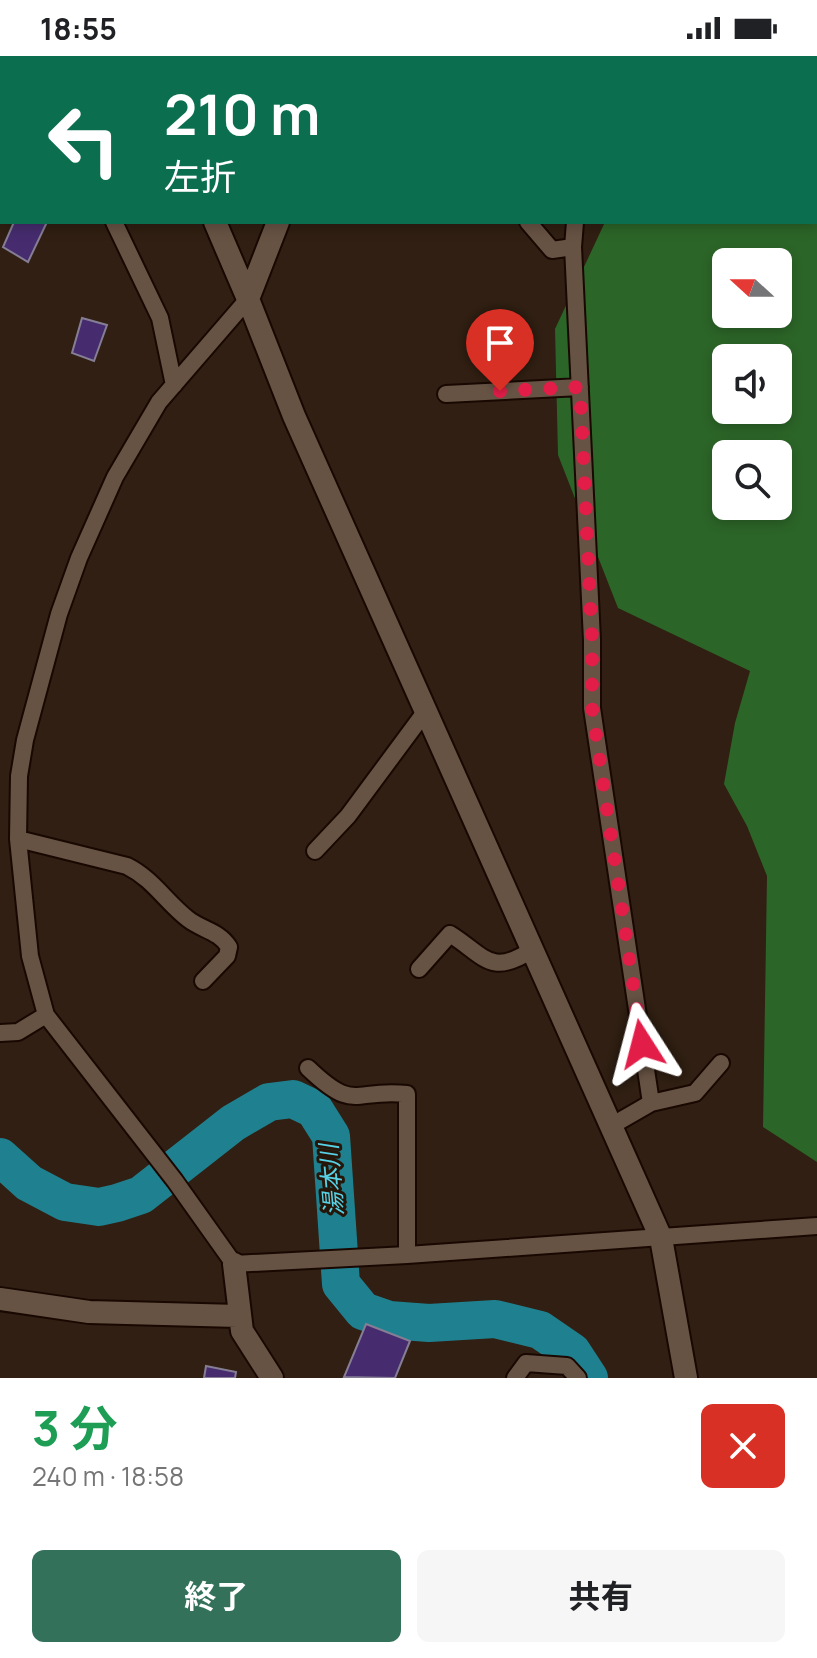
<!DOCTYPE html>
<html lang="ja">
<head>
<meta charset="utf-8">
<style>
  body { margin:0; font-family:Manrope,"Noto Sans JP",sans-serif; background:#f6f6f6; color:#202124; height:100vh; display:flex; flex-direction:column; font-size:30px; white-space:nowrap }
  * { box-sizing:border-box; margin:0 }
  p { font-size:26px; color:#757577 }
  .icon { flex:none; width:44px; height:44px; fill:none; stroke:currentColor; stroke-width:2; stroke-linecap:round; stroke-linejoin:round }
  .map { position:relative; height:1322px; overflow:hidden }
  .details { display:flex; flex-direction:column; background:#fff; flex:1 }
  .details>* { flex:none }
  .banner { position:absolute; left:0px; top:0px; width:818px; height:168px; box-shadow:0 4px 12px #0003; background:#0b6e4f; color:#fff; overflow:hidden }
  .needle { width:52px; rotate:291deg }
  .controls { position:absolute; left:712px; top:192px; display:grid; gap:16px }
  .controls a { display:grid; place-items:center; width:80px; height:80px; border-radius:12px; background:#fff; box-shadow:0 4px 12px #0003; font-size:40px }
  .pin { position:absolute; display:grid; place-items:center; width:68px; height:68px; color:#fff; margin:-82px -34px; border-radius:50% 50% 50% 0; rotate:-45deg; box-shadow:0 0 8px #0007 }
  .pin .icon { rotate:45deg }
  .me { position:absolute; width:88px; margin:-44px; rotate:351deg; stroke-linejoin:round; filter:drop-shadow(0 0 6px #0008) }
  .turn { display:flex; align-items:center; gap:28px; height:168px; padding:0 32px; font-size:36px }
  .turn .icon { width:104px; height:104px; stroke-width:2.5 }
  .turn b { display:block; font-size:56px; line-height:68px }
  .round { display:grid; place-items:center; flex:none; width:84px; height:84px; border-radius:12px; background:#f6f6f6 }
  .overview { display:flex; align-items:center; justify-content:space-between; height:136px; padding:0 32px }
  h1 { font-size:48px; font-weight:700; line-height:60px; color:#1e9e55 }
  .action { display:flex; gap:16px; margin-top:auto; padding:16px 32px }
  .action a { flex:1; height:92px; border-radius:12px; background:#34715a; color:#fff; font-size:32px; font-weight:700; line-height:92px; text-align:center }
  .action a+a { background:#f6f6f6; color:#202124 }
  .status { display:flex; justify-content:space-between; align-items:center; height:56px; padding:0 40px; background:#fff; direction:ltr }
  .status svg { height:22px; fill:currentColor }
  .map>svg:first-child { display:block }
</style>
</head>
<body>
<div class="status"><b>18:55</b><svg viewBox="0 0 49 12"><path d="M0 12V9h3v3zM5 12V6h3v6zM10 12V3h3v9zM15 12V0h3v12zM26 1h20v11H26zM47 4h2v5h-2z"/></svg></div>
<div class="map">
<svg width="817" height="1322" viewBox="0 0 817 1322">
  <rect width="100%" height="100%" fill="#301f12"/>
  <!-- forest -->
  <path fill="#2c6528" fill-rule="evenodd" d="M634 0H817V1106L763 1071 767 820 747 770 724 728 735 667 750 615 618 552 558 399 555 273 605 166H816V2H631ZM726 206H778V258H726ZM726 302H778V354H726ZM726 398H778V450H726Z"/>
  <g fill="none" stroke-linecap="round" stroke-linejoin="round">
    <!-- river -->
    <path stroke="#1f8190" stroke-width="38" d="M0 1101 29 1127 65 1146 99 1151 117 1147 141 1139 233 1067 269 1046 293 1043 314 1053 331 1080 341 1228 363 1255 389 1264 429 1267 495 1263 540 1274 572 1296 589 1322"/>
  </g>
  <!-- building -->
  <path fill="#462c6e" stroke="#857e95" stroke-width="2" d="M14 166H47L28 206 3 191Z
    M82 262 107 269 94 305 72 297Z
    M366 1268 410 1285 395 1322 344 1321Z
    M206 1310 236 1316 235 1322H204Z"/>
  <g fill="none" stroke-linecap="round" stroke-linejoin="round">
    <defs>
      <path id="minor" d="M93 0 94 2
        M66 2 69 0
        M620 2 621 0
        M0 46 2 45
        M114 166 160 262 174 329
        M528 166 552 194 573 191
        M575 166 573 191 592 584V652L651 1047
        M248 243 159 346 115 421 79 502 59 558 25 684 19 720 18 783 30 900 46 959 175 1125 234 1208 407 1199 817 1170
        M446 338 580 331
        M18 783 127 810C153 823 166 846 188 863 202 874 219 875 229 891L227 900 203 925
        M315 795 348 760 425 656
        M419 913 450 878C485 900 490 921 532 894
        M0 977 18 976 46 959
        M308 1012C356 1058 353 1032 407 1038V1199
        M611 1070 651 1047 695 1037 721 1007
        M515 1322 526 1307 567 1310 578 1322"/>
      <path id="tertiary" d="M145 0 146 2
        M328 2 329 0
        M215 166 248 243
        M278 166 248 243 294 360 661 1182 686 1322
        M234 1208 242 1275 272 1322
        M0 1243 89 1256 238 1260"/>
    </defs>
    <!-- minor casing -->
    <use href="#minor" stroke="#180801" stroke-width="20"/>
    <!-- tertiary casing -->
    <use href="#tertiary" stroke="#180801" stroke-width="26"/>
    <!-- minor -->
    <use href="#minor" stroke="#675344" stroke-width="16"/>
    <!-- tertiary -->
    <use href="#tertiary" stroke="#675344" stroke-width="22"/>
  </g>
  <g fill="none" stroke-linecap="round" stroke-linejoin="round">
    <!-- route -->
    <path stroke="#e11d48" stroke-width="14" stroke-dasharray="0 25.2" d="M500 335 580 331 592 584V652L642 988"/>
  </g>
  <g text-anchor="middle" stroke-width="6" stroke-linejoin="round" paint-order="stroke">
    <!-- water labels -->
    <g font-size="24" font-style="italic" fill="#56d1e5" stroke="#261609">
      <text transform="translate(332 1124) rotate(-95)" y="8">湯本川</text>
    </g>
  </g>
</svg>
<div class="controls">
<a><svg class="needle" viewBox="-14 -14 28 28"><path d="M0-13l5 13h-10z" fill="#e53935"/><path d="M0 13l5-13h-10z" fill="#757577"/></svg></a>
<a><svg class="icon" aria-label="sound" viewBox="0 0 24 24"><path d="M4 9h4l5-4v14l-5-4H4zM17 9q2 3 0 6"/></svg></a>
<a><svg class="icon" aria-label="search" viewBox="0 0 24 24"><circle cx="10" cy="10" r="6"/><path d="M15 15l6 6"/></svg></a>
</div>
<div class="pin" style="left:500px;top:335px;background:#d93025"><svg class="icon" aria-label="arrive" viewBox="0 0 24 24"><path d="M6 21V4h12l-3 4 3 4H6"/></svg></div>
<svg class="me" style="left:642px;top:988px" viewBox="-20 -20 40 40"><path d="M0-17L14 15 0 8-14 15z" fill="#e11d48" stroke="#fff" stroke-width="4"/></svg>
<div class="banner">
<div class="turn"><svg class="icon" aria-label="left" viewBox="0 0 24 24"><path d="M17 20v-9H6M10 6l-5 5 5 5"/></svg><div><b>210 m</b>左折</div></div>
</div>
</div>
<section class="details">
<div class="overview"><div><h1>3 分</h1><p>240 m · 18:58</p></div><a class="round" style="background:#d93025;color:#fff"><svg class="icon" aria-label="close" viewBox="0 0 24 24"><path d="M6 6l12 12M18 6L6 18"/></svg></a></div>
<div class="action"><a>終了</a><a>共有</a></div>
</section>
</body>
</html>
